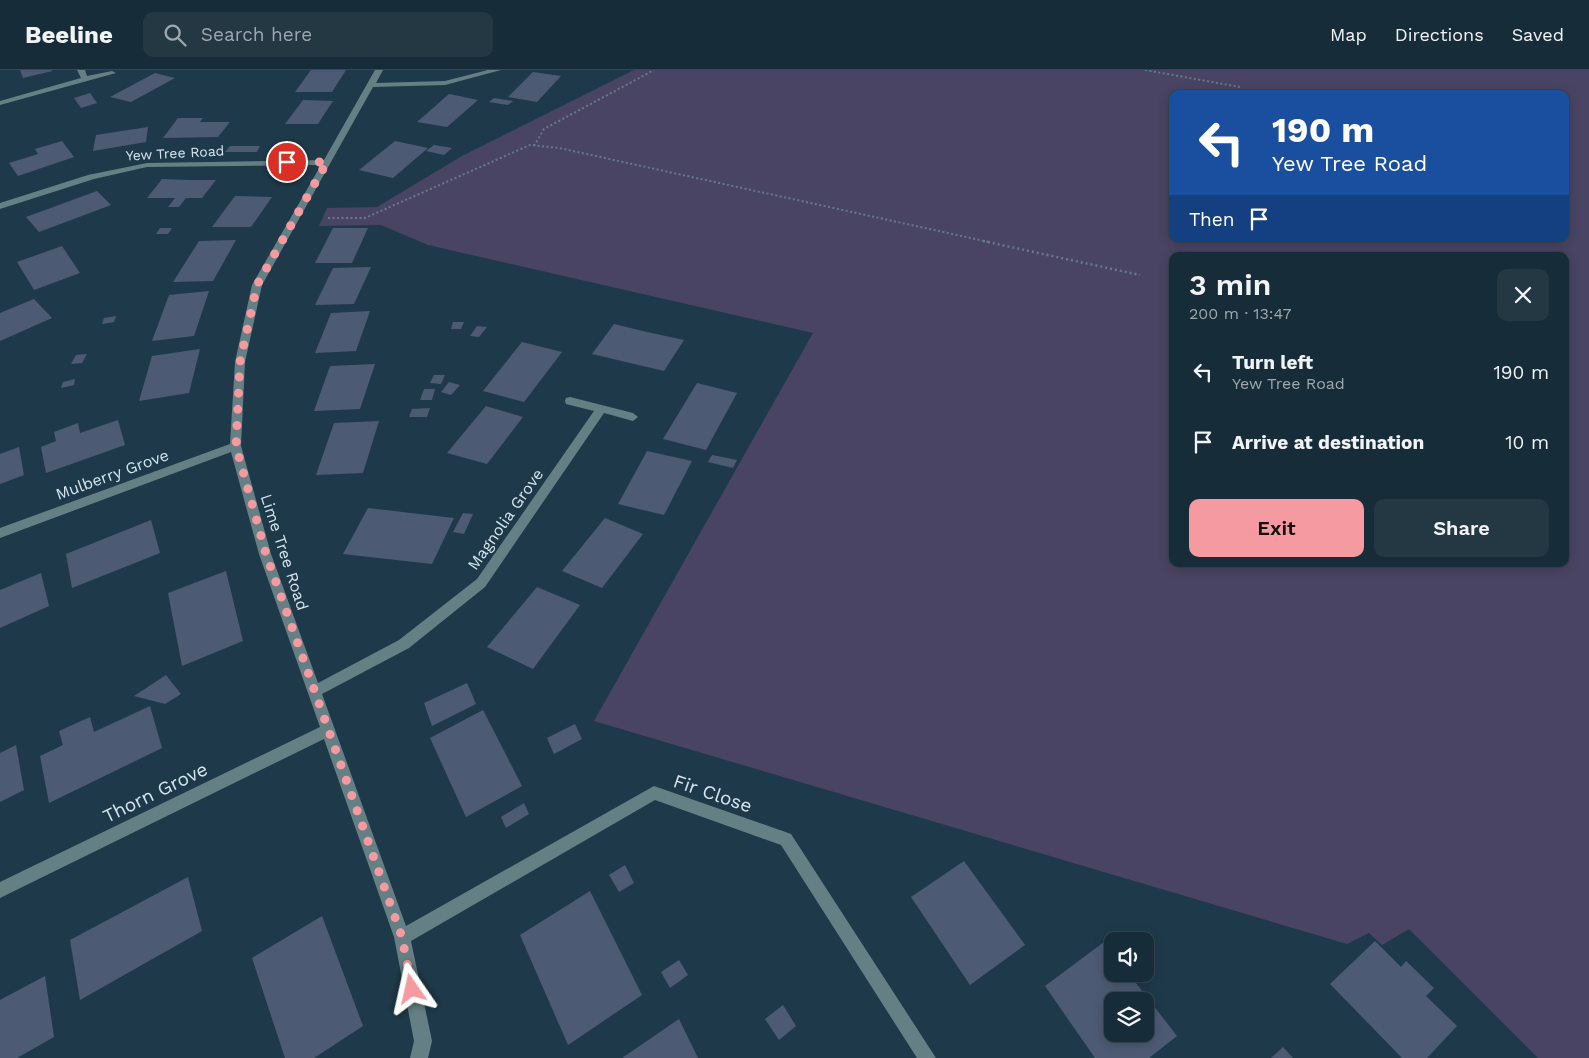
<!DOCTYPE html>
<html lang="en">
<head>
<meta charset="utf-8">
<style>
  body { margin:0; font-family:"Work Sans",sans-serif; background:#233843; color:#f1f3f6; height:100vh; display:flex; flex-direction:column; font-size:19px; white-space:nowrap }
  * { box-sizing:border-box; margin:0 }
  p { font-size:16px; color:#9ea7ae }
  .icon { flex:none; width:28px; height:28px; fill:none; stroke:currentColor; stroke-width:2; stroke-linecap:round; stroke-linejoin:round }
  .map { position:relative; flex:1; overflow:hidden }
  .drawer { position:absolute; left:1169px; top:182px; width:400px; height:315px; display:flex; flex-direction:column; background:#162c38; border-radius:10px; box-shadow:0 2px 12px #0003,0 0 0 1px #354853 }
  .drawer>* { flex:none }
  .hud { position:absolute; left:1169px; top:20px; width:400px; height:152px; border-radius:10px; box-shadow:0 2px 12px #0003,0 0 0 1px #354853; background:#1a4fa0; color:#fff; overflow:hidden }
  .fabs { position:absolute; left:1104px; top:862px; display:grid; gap:10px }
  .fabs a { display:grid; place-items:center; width:50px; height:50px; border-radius:10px; background:#162c38; box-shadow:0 2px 12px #0003,0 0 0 1px #354853; font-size:25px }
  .pin { position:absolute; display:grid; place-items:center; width:42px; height:42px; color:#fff; margin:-21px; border:2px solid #fff; border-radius:50%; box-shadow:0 1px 5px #0007 }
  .me { position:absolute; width:55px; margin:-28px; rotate:349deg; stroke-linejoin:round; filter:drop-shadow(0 0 4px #0008) }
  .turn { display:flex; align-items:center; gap:18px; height:105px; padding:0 20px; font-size:22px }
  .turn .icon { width:65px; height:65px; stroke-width:2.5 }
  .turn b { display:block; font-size:35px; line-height:42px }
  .then { display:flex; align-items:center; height:48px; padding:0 20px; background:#0003; gap:10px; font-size:19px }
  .round { display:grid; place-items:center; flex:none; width:52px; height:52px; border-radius:10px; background:#233843 }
  .summary { display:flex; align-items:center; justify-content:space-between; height:85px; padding:0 20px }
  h1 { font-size:30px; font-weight:600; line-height:38px }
  .primary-button { display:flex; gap:10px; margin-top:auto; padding:10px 20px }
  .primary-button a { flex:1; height:58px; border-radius:10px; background:#f49aa0; color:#111; font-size:20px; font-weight:600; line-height:58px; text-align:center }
  .primary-button a+a { background:#233843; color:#f1f3f6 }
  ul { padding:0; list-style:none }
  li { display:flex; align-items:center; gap:15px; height:70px; padding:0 20px }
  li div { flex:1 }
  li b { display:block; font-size:19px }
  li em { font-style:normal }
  header { display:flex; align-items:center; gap:30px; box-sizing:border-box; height:70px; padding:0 25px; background:#162c38; border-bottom:1px solid #354853 }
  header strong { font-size:24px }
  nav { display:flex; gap:28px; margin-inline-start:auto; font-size:18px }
  .search { width:350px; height:45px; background:#233843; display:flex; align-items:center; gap:12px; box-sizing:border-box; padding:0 18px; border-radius:10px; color:#9ea7ae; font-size:19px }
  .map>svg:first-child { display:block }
</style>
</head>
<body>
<header>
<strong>Beeline</strong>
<div class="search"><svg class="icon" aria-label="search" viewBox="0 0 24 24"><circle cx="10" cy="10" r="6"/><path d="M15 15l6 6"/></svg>Search here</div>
<nav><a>Map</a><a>Directions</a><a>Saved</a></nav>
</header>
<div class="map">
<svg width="1589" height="988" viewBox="0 0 1589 988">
  <rect width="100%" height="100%" fill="#1e3a4a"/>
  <!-- green -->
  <path fill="#494463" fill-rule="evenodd" d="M634 0H1589V988H1538L1409 859 1382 875 1369 863 1347 874 594 651 813 263 428 175 381 155 319 156 327 138 377 137 462 86ZM1172 24H1565V169H1172ZM1172 186H1565V494H1172Z"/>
  <!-- building -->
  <path fill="#4d5a73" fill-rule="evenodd" d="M20 0H52V1L23 8Z
    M311 0H346L332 22H295Z
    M533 2 561 6 537 32 508 27Z
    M155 3 175 8 131 32 110 27Z
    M90 23 97 33 81 38 74 28Z
    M449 24 478 30 447 57 417 52Z
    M494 28 513 31 508 35 489 32Z
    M303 30 333 31 318 54H285Z
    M178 48H203L200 52H230L218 67 163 68Z
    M148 57 146 72 93 81 96 65Z
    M62 71 74 87 18 106 9 93 38 84 35 79Z
    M395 71 428 78 393 108 359 100Z
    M434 75 452 78 444 85 426 81Z
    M230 76H260L257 82H225Z
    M162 109 189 110H216L202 128H186L179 137H168L175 128H147Z
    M97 121 111 135 39 162 26 147Z
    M235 126 272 127 251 157H212Z
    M160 158H172L168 164H156Z
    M333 158H368L352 193H315Z
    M236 170 213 211 173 212 199 171Z
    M62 176 80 203 34 220 17 192Z
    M371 197 354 234 315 235 333 198Z
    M209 221 194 266 152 271 169 225Z
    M34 229 52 248 0 271V243Z
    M370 241 356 281 315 283 331 243Z
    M116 246 114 252 102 254 104 248Z
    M453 252H464L461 259H451Z
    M614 254 647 262 684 270 664 301 592 284Z
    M477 256 487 257 479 267 470 266Z
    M522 272 562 282 524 332 483 321Z
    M200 279 189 323 139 331 152 286Z
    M87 284 82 293 71 294 76 285Z
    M375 294 360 339 314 341 330 296Z
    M434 305H445L441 314 430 313Z
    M75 309 74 315 61 318 63 312Z
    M449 312 460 315 451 325 441 322Z
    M697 313 737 323 706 380 663 369Z
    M424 319H435L432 330H420Z
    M486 336 523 347 487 394 447 383Z
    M430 338 427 347H409L412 339Z
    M118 350 125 375 46 403 41 377 56 371 54 362 78 353 80 363Z
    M379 351 363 403 316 405 334 353Z
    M19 377 24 405 0 414V384Z
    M647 381 692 391 664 445 618 434Z
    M712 385 737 390 733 398 708 392Z
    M368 438 454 448 432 494 343 484Z
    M463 443 473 444 464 464 453 462Z
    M605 448 643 464 602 518 562 501Z
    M151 450 160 483 72 518 66 484Z
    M226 501 243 571 182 596 168 523Z
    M41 503 49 536 0 558V520Z
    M537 517 580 535 533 599 487 577Z
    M166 605 181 624 165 634 134 626Z
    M467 613 476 634 432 656 424 633Z
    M150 636 162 678 49 733 40 686 63 675 59 661 90 647 94 662Z
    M483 640 522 716 466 747 430 668Z
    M575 654 582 669 554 684 547 668Z
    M16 675 24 720 0 732V683Z
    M524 733 529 744 506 758 501 747Z
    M964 791 1025 875 970 915 911 827Z
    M625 795 634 813 619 822 609 805Z
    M188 807 202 861 80 930 70 870Z
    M590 821 642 925 568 975 520 865Z
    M322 846 363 956 314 988H285L252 888Z
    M1375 871 1401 897 1406 891 1434 918 1426 926 1457 956 1427 988H1402L1330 914Z
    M1104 872 1112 882V904H1129L1177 966 1149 988H1095L1045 916ZM1112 931H1145V964H1112Z
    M679 890 688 905 670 918 661 902Z
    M45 906 54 967 17 988H0V930Z
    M783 935 796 956 779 970 765 949Z
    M679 949 698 988H622Z
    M1283 977 1293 988H1271Z"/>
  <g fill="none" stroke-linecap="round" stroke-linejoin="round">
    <!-- path-far1 -->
    <path stroke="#647b89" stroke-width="2" stroke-dasharray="2 2.5" stroke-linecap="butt" d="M1145 0 1240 17
      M534 76 544 59 654 0
      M328 148H365L530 75 559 78 989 172"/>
    <!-- path -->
    <path stroke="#647b89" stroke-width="2.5" stroke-dasharray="2 3" stroke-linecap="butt" d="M983 171 1140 205"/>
    <!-- minor -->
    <path fill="#658084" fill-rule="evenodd" d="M77 0H85L87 6 112 1 116 3 0 35V31L81 8Z
      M375 0H383L376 13 445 11 488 0H501L445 15 373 17 262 215 245 292 241 376 271 484 318 613 399 570 477 509 594 341 566 334 565 331 566 328 570 327 633 343 638 347 633 351 604 343 485 517 409 578 322 624 406 856 654 716 791 764 936 988H917L781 775 655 730 411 871 432 971 428 988H410L414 971 394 867 324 669 0 828V812L320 657 259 484 231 382 0 468V458L230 374 235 292 252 215 321 95 147 97 94 109 0 139V133L88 105 147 93 324 90Z"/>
  </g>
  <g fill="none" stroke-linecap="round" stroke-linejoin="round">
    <!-- route -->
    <path stroke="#f49aa0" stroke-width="9" stroke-dasharray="0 16.2" d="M287 92H327L257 215 240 292 236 376 266 484 402 867 412 919"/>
  </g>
  <g text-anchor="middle" stroke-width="4" stroke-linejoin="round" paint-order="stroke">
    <!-- far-street labels -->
    <g font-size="14" fill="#d6e6f1" stroke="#1e3a4a">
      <text transform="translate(175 83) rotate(-3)" y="5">Yew Tree Road</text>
    </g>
    <!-- street labels -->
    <g font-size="16" fill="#d6e6f1" stroke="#1e3a4a">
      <text transform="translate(112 404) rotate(-20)" y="6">Mulberry Grove</text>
      <text transform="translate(505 449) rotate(-55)" y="6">Magnolia Grove</text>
      <text transform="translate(285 482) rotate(72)" y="6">Lime Tree Road</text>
    </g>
    <!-- near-street labels -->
    <g font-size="19" fill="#d6e6f1" stroke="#1e3a4a">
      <text transform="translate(155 722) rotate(-26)" y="7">Thorn Grove</text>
      <text transform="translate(713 723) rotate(19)" y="7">Fir Close</text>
    </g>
  </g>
</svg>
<div class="fabs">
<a><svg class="icon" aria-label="sound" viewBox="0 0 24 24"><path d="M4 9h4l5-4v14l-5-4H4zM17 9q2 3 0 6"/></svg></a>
<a><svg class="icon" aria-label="layers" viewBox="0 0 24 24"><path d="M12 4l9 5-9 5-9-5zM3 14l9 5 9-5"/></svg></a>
</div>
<div class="pin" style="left:287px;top:92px;background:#d93025"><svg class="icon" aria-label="arrive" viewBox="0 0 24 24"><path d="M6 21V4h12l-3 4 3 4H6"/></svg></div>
<svg class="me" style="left:412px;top:919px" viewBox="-20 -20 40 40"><path d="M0-17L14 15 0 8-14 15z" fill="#f49aa0" stroke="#fff" stroke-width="4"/></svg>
<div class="hud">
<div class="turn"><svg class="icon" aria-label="left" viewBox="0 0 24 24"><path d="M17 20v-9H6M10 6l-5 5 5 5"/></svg><div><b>190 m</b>Yew Tree Road</div></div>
<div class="then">Then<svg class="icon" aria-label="arrive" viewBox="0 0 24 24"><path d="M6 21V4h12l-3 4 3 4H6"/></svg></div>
</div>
<section class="drawer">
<div class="summary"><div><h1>3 min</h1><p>200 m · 13:47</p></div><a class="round"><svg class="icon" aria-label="close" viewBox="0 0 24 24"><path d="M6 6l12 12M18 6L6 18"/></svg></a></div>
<ul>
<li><svg class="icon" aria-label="left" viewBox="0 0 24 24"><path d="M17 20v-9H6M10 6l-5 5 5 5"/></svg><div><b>Turn left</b><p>Yew Tree Road</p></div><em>190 m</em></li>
<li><svg class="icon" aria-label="arrive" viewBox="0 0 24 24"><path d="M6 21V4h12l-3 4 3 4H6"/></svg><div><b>Arrive at destination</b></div><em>10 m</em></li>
</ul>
<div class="primary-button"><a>Exit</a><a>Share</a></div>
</section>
</div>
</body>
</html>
